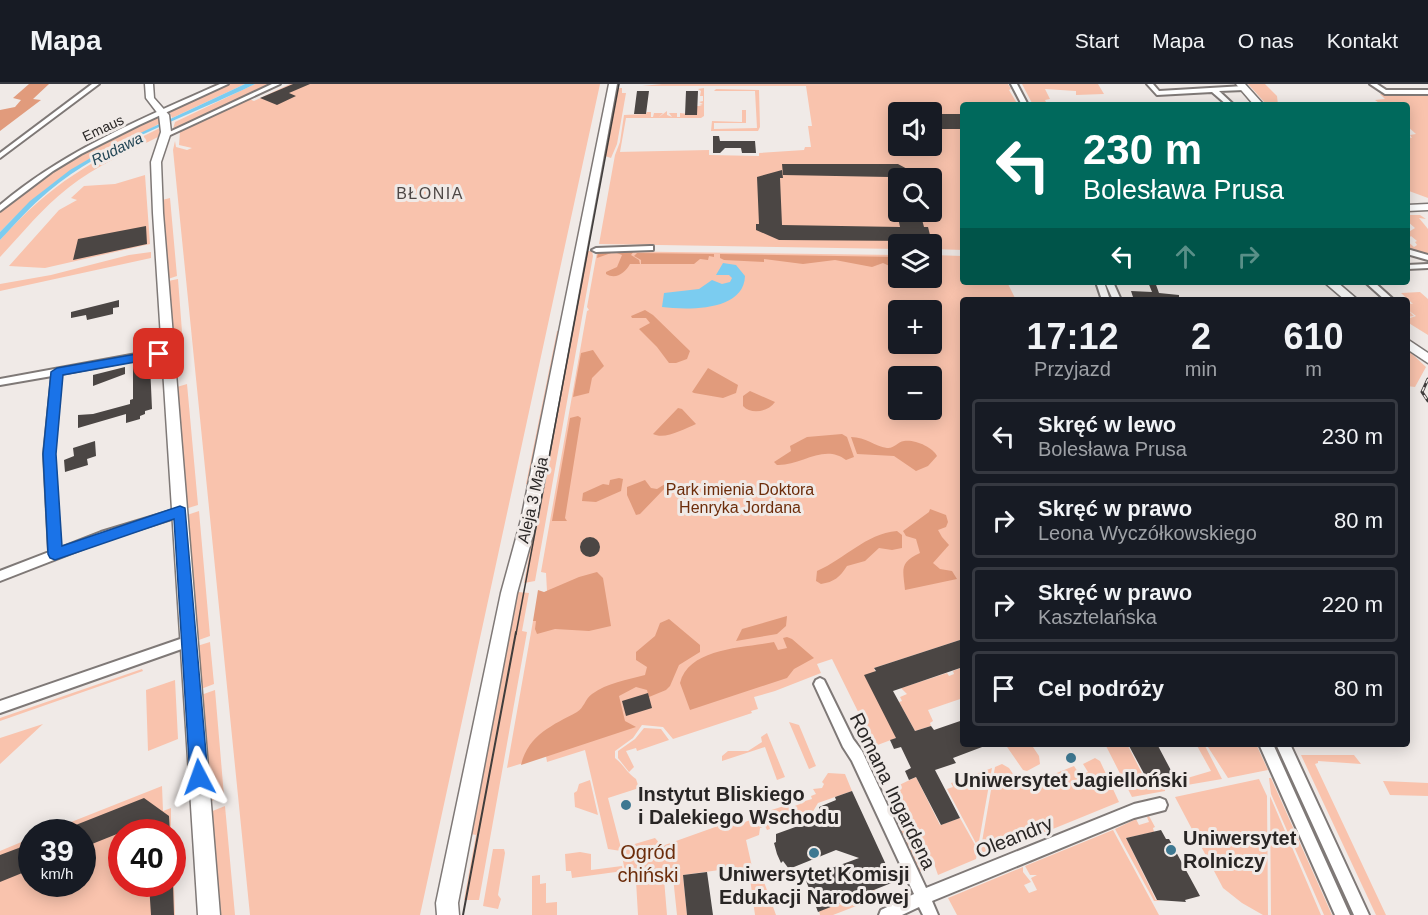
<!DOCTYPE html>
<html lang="pl">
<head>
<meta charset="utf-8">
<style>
  body { margin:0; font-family:Arial,sans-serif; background:#242831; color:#f1f3f6; height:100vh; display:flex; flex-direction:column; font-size:22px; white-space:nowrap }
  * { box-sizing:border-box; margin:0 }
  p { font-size:20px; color:#9ea1a6 }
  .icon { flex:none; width:33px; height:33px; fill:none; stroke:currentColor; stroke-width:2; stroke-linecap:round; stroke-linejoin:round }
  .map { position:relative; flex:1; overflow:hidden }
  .side { position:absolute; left:960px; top:213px; width:450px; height:450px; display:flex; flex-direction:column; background:#171b24; border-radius:6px; box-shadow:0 3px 15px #0003 }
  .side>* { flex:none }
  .banner { position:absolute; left:960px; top:18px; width:450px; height:183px; border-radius:6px; box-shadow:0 3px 15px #0003; background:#00695c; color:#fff; overflow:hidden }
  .tools { position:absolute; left:888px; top:18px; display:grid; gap:12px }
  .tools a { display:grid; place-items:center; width:54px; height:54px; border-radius:6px; background:#171b24; box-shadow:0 3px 15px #0003; font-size:30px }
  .speed { position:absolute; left:18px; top:735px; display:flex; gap:12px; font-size:30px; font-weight:700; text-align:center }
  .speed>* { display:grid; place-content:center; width:78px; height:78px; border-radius:50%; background:#171b24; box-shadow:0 3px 15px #0003; line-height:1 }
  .speed small { font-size:15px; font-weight:400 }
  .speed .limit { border:9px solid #d22; background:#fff; color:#111 }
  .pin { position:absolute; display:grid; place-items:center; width:51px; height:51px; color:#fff; margin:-26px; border-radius:12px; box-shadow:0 3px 9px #0006 }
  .me { position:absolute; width:66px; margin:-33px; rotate:356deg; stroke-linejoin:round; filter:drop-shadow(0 0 4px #0008) }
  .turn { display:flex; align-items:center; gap:21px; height:126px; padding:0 24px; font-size:27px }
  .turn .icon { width:78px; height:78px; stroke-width:2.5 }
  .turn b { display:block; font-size:42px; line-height:51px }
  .lanes { display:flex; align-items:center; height:57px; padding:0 24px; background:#0003; justify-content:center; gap:30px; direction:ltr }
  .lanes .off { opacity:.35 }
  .eta { display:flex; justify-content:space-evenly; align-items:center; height:102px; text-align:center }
  .eta b { font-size:36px; font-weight:700; line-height:42px }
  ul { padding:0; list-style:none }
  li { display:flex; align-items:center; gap:18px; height:75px; margin:0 12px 9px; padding:0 12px; border:3px solid #363941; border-radius:6px }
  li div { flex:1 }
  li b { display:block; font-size:22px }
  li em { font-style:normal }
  header { display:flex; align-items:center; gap:36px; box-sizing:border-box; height:84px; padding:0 30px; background:#171b24; border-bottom:2px solid #363941 }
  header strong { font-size:28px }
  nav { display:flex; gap:33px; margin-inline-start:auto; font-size:21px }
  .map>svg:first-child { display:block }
</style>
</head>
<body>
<header>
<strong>Mapa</strong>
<nav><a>Start</a><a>Mapa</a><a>O nas</a><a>Kontakt</a></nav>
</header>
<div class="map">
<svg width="1428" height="831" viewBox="0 0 1428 831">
  <rect width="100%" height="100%" fill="#f0eae7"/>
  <!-- green -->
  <path fill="#f9c3ad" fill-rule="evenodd" d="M227 0H245L172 34 169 27Z
    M255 0H275L173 45 175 38Z
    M290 0H600L420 831H250L173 66 175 57 176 63 187 66 192 64 179 61 180 47 249 15 254 17Z
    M662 0H1008L1011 5 1009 6 1018 21H963V166L932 165V160H898V165L599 160 615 71 620 58 624 31 646 30 647 28H651V33H653L654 29H663L659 33 667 27V31L672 33 669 29H677V33H680V29L697 31V22H702L699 21 703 20 699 18 703 17V12H700L701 7 698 5 704 4V32L701 34H626L620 68H617L709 66V71L759 72V69L804 66 805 63H811L808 42H812L806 2H642ZM898 28H932V62H898ZM898 94H932V128H898Z
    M1022 0H1098L1104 10 1076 11V7L1045 5 1050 15 1045 16 1047 20 1053 21H1033Z
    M1248 0H1265L1277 12 1278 21H1267Z
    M616 4H622V9H626L617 60 611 74 602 71Z
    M716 5 759 6 760 43 758 47H711L712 37 742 38V26H746V39H714V45L757 44 755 7H714Z
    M1380 10H1428V114L1409 107 1407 102V53L1412 54 1410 51 1416 50 1407 42V21H1382L1375 16 1385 15Z
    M160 33V39C143 50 123 56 106 66 65 87 31 115 0 148V127C41 90 91 59 143 40 149 38 153 34 160 33Z
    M160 44V52C128 68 96 82 68 104 42 124 22 150 0 173V156C51 99 93 76 160 44Z
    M145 91 150 160 45 184 9 182 59 126 77 116 71 114 84 102 115 100Z
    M170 114 177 192 168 195 162 116Z
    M1407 131H1420L1426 135 1419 134 1428 145V172L1408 164 1407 157 1414 163 1417 161 1415 158 1417 157 1411 152 1407 156V149L1415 144 1407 137Z
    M584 167H592L593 172 535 497 524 499 531 461H527Z
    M600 167 898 171V194H932V171L963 172V198H1007L1016 216H963V555L874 584 896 654 875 662 832 575 817 580 821 589 775 607 754 613 758 625 751 627 752 629 673 655 663 643 642 641 633 654 615 667V674C624 681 627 689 636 695L639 704 608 714 621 764 655 754 662 762 732 737 734 742 753 735 752 729 758 727 759 730 781 723 785 716 787 720 792 723 800 720 799 710 805 717 812 715 811 712 816 710 813 705 822 704 824 700 822 698 828 689 845 690 852 707 818 719 812 729 785 739 782 733 768 738 770 745 767 746 765 742 760 744 759 751 746 756 755 796 762 795 764 798 776 831H755L749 787 734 789V784L683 791 687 831H677L673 793 664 795 667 831H638L636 797 627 798 621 767 608 765 585 666 547 678 546 672 507 684 533 537H537L547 507 546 489 541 488 587 227 589 226 587 223 597 168ZM898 226H932V260H898ZM898 292H932V326H898Z
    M151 168V174L0 207V200L51 191 129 171Z
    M178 195 183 261 173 264 168 197Z
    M1420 208 1428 215V251L1407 238V235L1416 232 1408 226 1414 232 1407 233V219L1413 220 1401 209Z
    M557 247H560L529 400H526Z
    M1407 269H1411L1426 283 1415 303 1407 302V293L1409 292 1407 289Z
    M187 300 198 421 185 425 177 303Z
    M199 427 210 552 196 557 187 431Z
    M518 508 529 509 522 547 527 548 479 816H464L476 751 471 750Z
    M210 558 214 600 201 605 197 562Z
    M963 583V614L928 626 933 637 930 639 931 642 915 647 899 618 902 617 900 613 907 610 901 604 947 589 949 592 954 590 953 587Z
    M142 585 143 587 0 637V634Z
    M175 596 178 655 148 667 146 606Z
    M215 606 224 712 209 718 201 611Z
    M789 638 799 641 816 682 809 685Z
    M43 640 0 680V654Z
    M644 644 661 645 669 656 637 667 636 664 626 667 634 683 629 688 618 674V667L635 655Z
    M767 649 785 693 777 696 765 663 722 677V672L728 667H748L762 658 761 653Z
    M1005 660H1031L1039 672 1040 680 1027 687 1023 686Z
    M1105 660H1127L1147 699 1154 698 1158 705 1165 704V707L1132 713Z
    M1196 660H1204L1222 695 1187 701 1184 695 1211 687Z
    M1206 660H1256L1268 686 1228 694Z
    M1301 671H1354L1361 680 1318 677V679L1315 680 1386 831H1376Z
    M1095 674 1100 677 1119 718 979 775 995 683 1002 680 1009 684 1022 703 1074 682 1080 691 1088 688 1083 680Z
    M992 684 978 763 947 705 953 703 951 699Z
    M916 693 940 741 960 734 978 766 976 775 938 791 932 774H929L895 703Z
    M1269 694H1271L1332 831H1324L1271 710Z
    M1259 695 1267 712 1268 831H1263L1242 819 1223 804 1175 713Z
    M590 696 598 731 575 723 574 709 577 707 579 700Z
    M1383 697 1428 699V712L1390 711Z
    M162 702 163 727 171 724V748H122V800H172L173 774 175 831H0V767L31 754 32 800H82V748H46Z
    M1270 712 1321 831H1271Z
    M225 722 235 831H218L210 728Z
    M1149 732 1155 743 1153 744 1154 748 1126 754 1156 816 1162 817H1154L1115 745 1136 735 1139 741 1149 738 1147 733Z
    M906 744 926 786 919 788 899 747Z
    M1113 746 1159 831H957L948 814 1023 783V788L1031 798 1024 801 1029 809 1037 806 1031 794 1037 791H1030L1025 782Z
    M493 765H504L505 769 498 811 501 815 498 825 483 822Z
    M580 768 591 770V786L622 782 623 787 572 794 571 787H566L565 770Z
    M540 791V800L546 799V819L557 818V831H532V792Z
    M875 805 877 814 833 831H820L819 827Z"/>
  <!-- forest -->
  <path fill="#e19b7c" d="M29 0H49L33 15 41 16 0 47V26L15 23 21 16 13 14Z
    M609 167H634L631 171 639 176 640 180H630C625 189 616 196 606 190V188L617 183 622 171 614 168 597 174 598 168Z
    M637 169 714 170V173L709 172 708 176 700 175 694 180H641V176L634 172Z
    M720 170 898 173V186L883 179 872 183 835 176 803 180 764 175V178L724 176 720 174Z
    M645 226 653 231 690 267 687 275 676 279H669L657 263 639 245 650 239 646 234H632L631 232Z
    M593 266 604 282 592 294 589 309 573 313 581 269Z
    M708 284 738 301 736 309 723 314 694 309 692 308Z
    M750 307 775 318C768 328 751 331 743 322V312Z
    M678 324 682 325 696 340C684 345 665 356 653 350Z
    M578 332 581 334 565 434 567 437H552L570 334Z
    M842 350 847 353 854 373 846 376C824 359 801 382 777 381L774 378 791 367 790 362 807 353Z
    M851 353C866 353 874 362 887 364 894 365 897 358 904 357 914 355 933 363 937 372L928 382 916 387 894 372 857 370Z
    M619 394 623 395 621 407 596 418 582 417 583 409 603 400 609 401 610 396Z
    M645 396 651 404 657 405 665 400 667 402 640 430 636 431 627 411V403Z
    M930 425 946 431 948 438 946 443 938 446 942 453 949 461 933 479 940 485 952 487 957 495 905 506C903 485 899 479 920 469L916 455 906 452 903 447 929 428Z
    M897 447 902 451V464L892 466 879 464 865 477 847 482C840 493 834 498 821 500L816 497 817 487C845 475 865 450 897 447Z
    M597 488 603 494 611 542 589 547 555 545 537 550 535 545 536 537H533L538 506 544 508 579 493Z
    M787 532 786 542 777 550 736 557 742 545Z
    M669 535 700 561V568L679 581 670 602 666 606 649 613 647 606 636 603 619 612 625 637 636 643 521 681C528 651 553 641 577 628 584 624 585 615 592 610 607 599 627 596 645 591L647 583 636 576V568L655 552 660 539Z
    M787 553 792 555 814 574 794 585 787 594 690 626 680 599C689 563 745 564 774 558L778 566 787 564 783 554Z"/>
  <!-- water -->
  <path fill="#7bccf0" d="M245 0H255C190 32 104 60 49 107 31 122 16 139 0 156V148L30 117 70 86 106 65Z
    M723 179 736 181 745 192C744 228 686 226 662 223L664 209 699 205 712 196 722 200 730 198 732 194 729 191H716Z"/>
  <!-- building -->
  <path fill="#4b4644" d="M293 0H310L289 9 296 12 277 21 260 14Z
    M637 7H649L646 30H634Z
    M686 7H698L697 31H685Z
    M932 30H963V45H935L932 40Z
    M713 52H719L720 57H755L756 69H742L741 64H725L720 69H713Z
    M782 80H898L924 94H898V122H895L889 93 783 91Z
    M782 86 783 94H780L782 141 900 143 897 128H920L924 143H928L930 151 914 157 779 156 756 146V140H759L757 93Z
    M146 142 147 160 73 176 78 155Z
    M1148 198H1155L1159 209 1179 211V216H1134L1131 207 1152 208Z
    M119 216V223L113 224V230L87 236 86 231 71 234V228Z
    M150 280 152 325 145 327V330L140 332V335L126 339V330L78 344V331L93 330 130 320V316L133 315V283Z
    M125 283V290L93 302V291Z
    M95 357 96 372 87 375 88 381 65 388 64 376 74 372 73 364Z
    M580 463a10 10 0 1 1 20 0a10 10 0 1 1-20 0Z
    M963 555V583L893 607 915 647 931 642 934 646 963 636V660H990L953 674 956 679 935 686 960 734 941 741 916 693 909 696 905 687 911 684 901 663 894 665 890 656 896 654 864 591 876 587 874 584Z
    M648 609 652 624 626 632 622 617Z
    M1128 660H1157L1175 694 1149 699Z
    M852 707 894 798 818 828 805 794 859 774 836 766 789 785 783 777 781 779 777 770 774 759 776 758V750L823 733 819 723 836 716 835 713Z
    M144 714 169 732 170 748H122L82 764V748H58Z
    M1161 746 1166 755H1169L1200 812 1185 816 1186 818 1157 816 1126 754Z
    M32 759V785L0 798V771Z
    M707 788 713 831H687L683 791Z
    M149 800H173L174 831H151Z"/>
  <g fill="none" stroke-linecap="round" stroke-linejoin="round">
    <defs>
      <path id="street" d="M92 0H99L0 74V69Z
        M220 0H228L139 41 81 70 53 87 0 127V121C65 66 143 34 220 0Z
        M272 0H280L168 52 163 51Z
        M1011 0H1017L1028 21H1022Z
        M1147 0H1153L1159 7 1244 2 1247 4 1244 6 1219 7 1234 21H1227L1212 8 1157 11Z
        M1370 0H1377L1386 6H1428V10H1385Z
        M650 162H653V166L596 168 592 166 596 164Z
        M1407 165 1428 171V176L1407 170Z
        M1428 180V184L1407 185V181Z
        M1096 198H1104L1110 216H1102Z
        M1105 198H1113L1121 216H1113Z
        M1365 198H1374L1394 216H1385Z
        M169 264 172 265V269L61 290 54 370 60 464 101 448 180 424 184 425 185 428 184 431 108 455 0 497V487L49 468 44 370 52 292 0 301V295Z
        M189 552 193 553 195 557 193 561 0 629V617Z
        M820 594 824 596 853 655 862 667 926 804 1134 720 1160 714 1165 716 1167 721 1165 726 1134 734 932 817 938 831H923L919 823 902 831H879L881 826 914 810 852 677 843 663 814 600 816 596Z
        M1259 660H1273L1350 831H1335Z
        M1276 660H1290L1369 831H1354Z"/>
      <path id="secondary" d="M145 0H153L154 14 169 31 171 48 161 78 163 129 220 831H198L153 129 151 78 161 48 159 31 146 14Z
        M609 0H617L537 436 517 509 458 819 459 831H437L436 819 501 509 521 436Z
        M1236 0H1245L1264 21H1254Z
        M1428 120V126L1407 127V121Z
        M1324 198H1337L1358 216H1345Z
        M1407 255 1428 269V279L1407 265Z"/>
    </defs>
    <!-- street casing -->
    <use href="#street" stroke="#7f7977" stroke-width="4"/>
    <!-- secondary casing -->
    <use href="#secondary" stroke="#7f7977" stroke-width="3"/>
    <!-- street -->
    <use href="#street" fill="#fff" fill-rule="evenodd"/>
    <!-- secondary -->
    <use href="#secondary" fill="#fff" fill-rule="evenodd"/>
    <!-- tram-far1 -->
    <path stroke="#403d3c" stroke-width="1.5" d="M516 550 619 0"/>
    <!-- tram -->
    <path stroke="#403d3c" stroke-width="2" d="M463 831 516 548"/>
    <defs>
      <path id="rail" d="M1428 295 1422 308 1428 317"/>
    </defs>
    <!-- rail casing -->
    <use href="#rail" stroke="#403d3c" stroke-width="3"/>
    <!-- rail -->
    <use href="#rail" stroke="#f0eae7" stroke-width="1.5" stroke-dasharray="4.5" stroke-linecap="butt"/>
  </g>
  <!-- route -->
  <path fill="#1a73e8" stroke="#114b97" stroke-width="1.5" d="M159 266 165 270 163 273 63 291 56 370 62 462 180 422 185 424 208 693 205 699 199 702 193 699 190 693 174 435 55 476 50 474 48 470 43 370 51 288 57 284Z"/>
  <!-- markers -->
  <g fill="#3e7891" stroke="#f0eae7" stroke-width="2">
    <circle cx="1071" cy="674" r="6"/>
    <circle cx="626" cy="721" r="6"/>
    <circle cx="1171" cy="766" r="6"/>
    <circle cx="814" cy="769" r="6"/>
  </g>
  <g text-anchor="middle" stroke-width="6" stroke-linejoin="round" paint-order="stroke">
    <!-- far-street labels -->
    <g font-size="14" fill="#292625" stroke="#f0eae7">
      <text transform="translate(103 44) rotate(-25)" y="5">Emaus</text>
    </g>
    <!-- far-water labels -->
    <g font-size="15" font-style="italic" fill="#204454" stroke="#f0eae7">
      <text transform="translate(117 65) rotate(-26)" y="5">Rudawa</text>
    </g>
    <!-- far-quarter labels -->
    <g font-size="16" letter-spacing="1.5" fill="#4e4846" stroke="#f0eae7">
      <text x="430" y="115">BŁONIA</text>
    </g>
    <!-- park labels -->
    <g font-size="16" fill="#6c2d0b" stroke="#f0eae7">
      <text x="740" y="411">Park imienia Doktora<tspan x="740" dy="18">Henryka Jordana</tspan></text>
    </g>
    <!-- street labels -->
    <g font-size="16" fill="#292625" stroke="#f0eae7">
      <text transform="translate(532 416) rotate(-77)" y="6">Aleja 3 Maja</text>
    </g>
    <!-- near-poi labels -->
    <g font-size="20" font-weight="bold" fill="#292625" stroke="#f0eae7">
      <text x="1071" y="703">Uniwersytet Jagielloński</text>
      <text x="638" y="717" text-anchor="start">Instytut Bliskiego<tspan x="638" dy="23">i Dalekiego Wschodu</tspan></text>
      <text x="1183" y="761" text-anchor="start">Uniwersytet<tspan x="1183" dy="23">Rolniczy</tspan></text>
      <text x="814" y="797">Uniwersytet Komisji<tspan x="814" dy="23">Edukacji Narodowej</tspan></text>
    </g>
    <!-- near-street labels -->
    <g font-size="20" fill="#292625" stroke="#f0eae7">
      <text transform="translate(893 707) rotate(64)" y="7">Romana Ingardena</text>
      <text transform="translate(1014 753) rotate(-22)" y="7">Oleandry</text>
    </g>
    <!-- near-park labels -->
    <g font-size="20" fill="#6c2d0b" stroke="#f0eae7">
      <text x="648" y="775">Ogród<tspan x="648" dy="23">chiński</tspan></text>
    </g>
  </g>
</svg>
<div class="tools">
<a><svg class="icon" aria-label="sound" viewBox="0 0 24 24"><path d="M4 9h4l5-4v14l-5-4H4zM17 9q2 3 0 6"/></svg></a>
<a><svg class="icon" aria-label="search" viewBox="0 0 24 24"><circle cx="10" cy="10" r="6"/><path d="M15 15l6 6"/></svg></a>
<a><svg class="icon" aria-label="layers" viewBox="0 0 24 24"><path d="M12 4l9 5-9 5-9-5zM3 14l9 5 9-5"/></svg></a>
<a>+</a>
<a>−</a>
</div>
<div class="speed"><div>39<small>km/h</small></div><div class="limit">40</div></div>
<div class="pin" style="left:159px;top:270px;background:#d93025"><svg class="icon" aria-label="arrive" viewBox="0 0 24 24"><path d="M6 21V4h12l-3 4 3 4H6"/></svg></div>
<svg class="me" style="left:199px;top:693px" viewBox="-20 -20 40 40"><path d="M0-17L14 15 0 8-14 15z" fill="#1a73e8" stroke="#fff" stroke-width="4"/></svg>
<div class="banner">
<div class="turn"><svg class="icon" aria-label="left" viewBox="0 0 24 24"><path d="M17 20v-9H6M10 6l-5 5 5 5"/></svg><div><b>230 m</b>Bolesława Prusa</div></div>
<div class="lanes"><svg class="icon" aria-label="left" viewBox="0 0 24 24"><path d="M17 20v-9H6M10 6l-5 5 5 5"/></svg><svg class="icon off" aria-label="ahead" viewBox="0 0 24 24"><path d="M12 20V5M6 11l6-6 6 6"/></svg><svg class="icon off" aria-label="right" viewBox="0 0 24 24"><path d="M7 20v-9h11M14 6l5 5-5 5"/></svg></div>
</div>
<section class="side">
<div class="eta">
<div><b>17:12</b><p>Przyjazd</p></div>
<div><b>2</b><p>min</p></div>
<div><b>610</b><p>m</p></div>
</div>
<ul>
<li><svg class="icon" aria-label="left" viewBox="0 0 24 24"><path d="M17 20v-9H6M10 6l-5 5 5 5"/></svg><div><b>Skręć w lewo</b><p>Bolesława Prusa</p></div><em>230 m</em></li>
<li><svg class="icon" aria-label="right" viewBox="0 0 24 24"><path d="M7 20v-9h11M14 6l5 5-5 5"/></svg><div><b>Skręć w prawo</b><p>Leona Wyczółkowskiego</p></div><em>80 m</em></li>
<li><svg class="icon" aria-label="right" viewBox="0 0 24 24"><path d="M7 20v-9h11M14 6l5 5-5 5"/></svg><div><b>Skręć w prawo</b><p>Kasztelańska</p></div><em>220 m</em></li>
<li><svg class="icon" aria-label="arrive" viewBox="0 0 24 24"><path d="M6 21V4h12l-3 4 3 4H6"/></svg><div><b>Cel podróży</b></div><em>80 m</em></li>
</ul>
</section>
</div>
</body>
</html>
